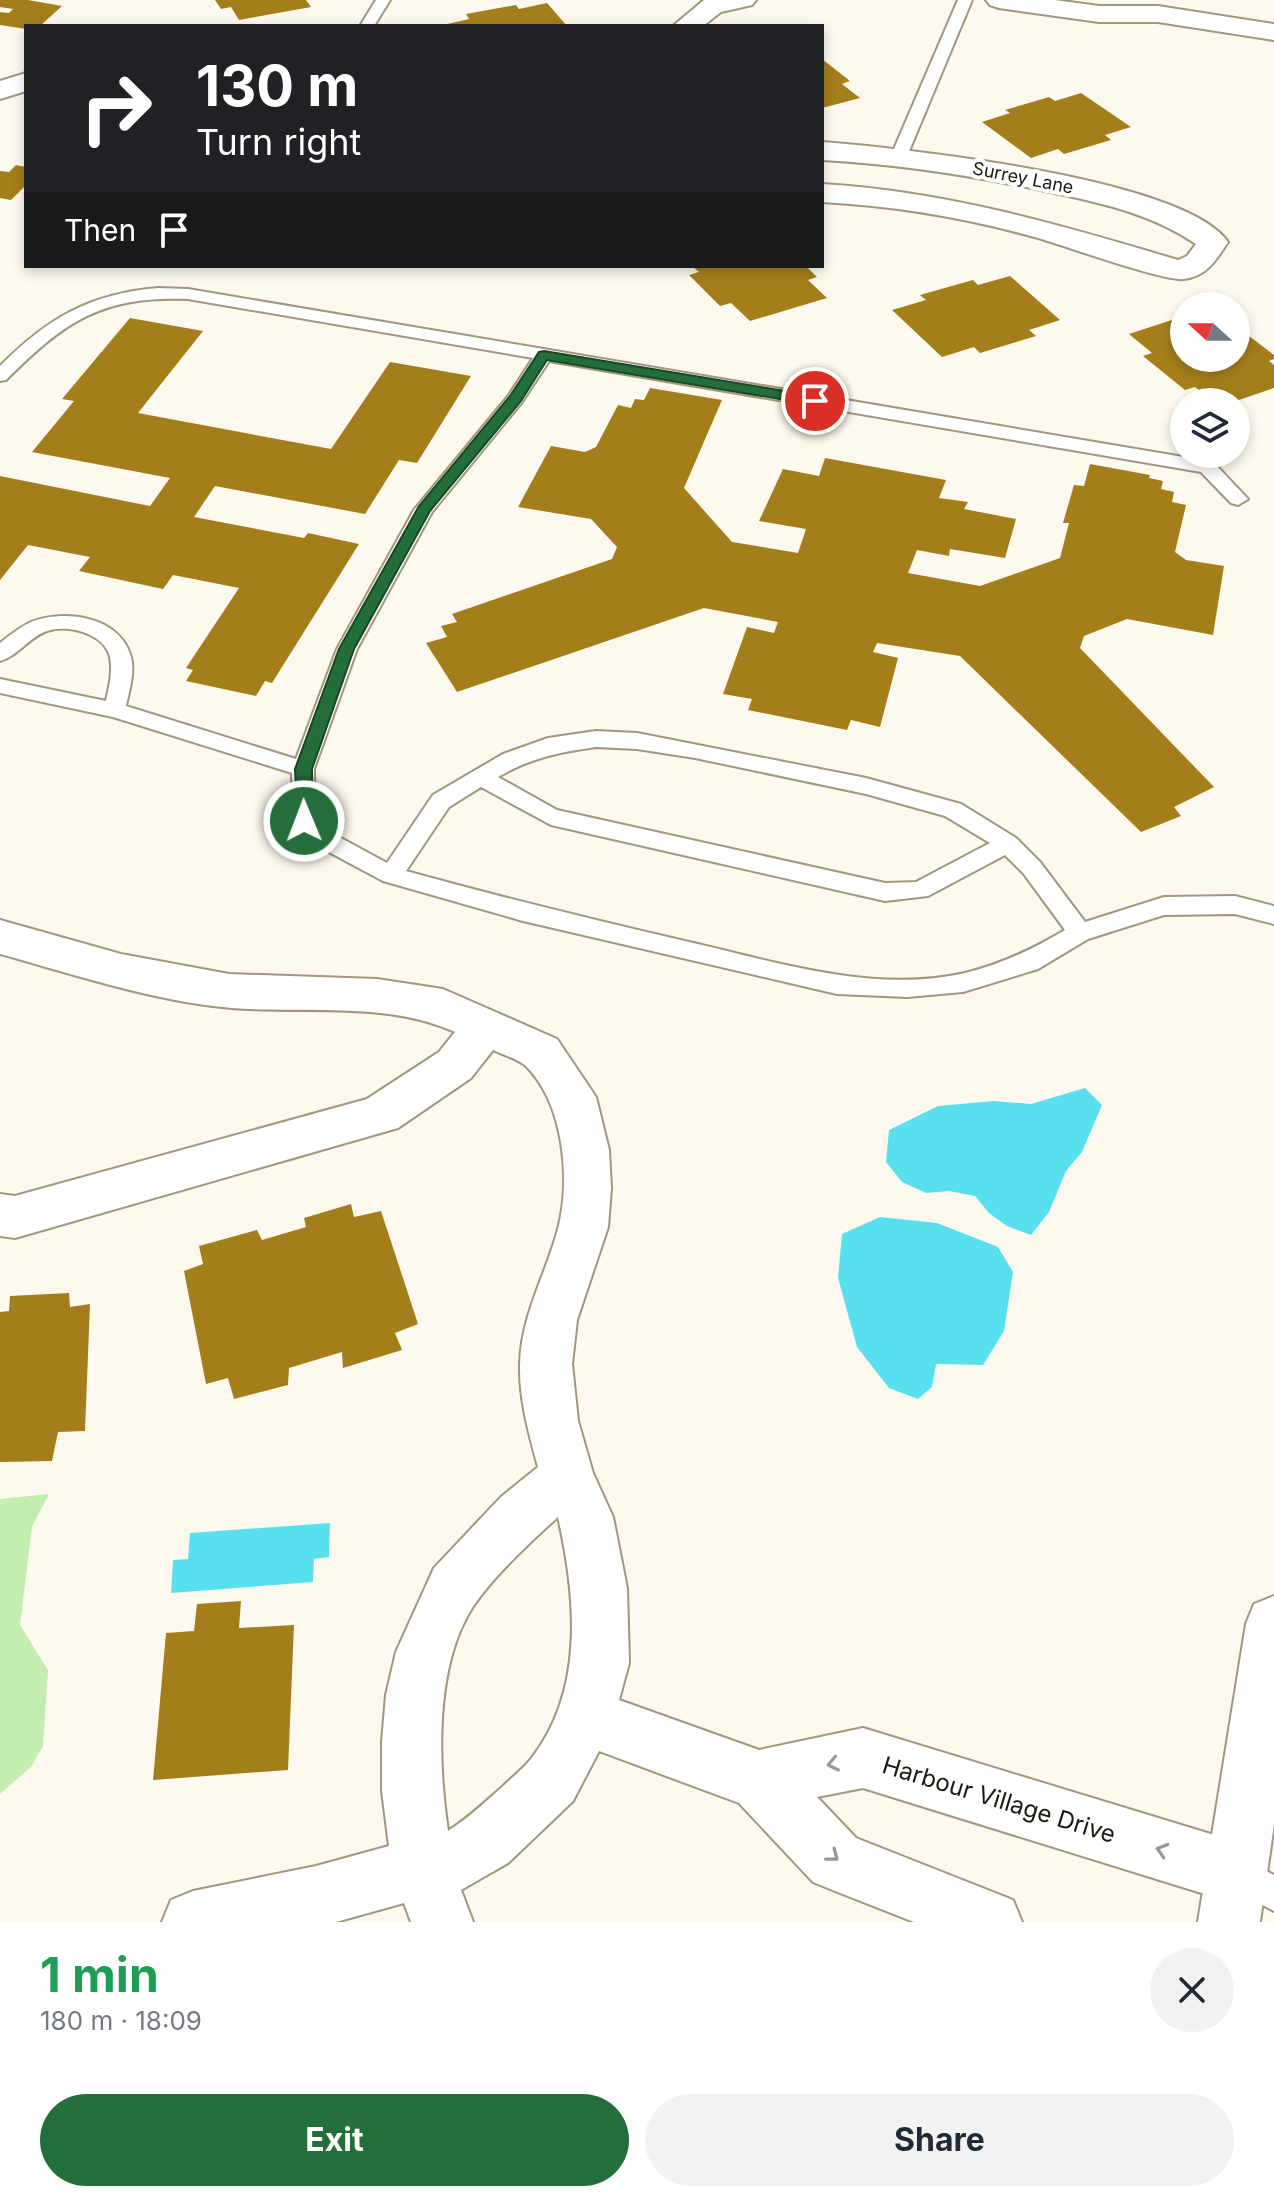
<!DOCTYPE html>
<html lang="en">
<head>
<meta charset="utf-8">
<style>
  body { margin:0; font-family:Inter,sans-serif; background:#f2f2f3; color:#1f2937; height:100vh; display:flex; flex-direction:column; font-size:30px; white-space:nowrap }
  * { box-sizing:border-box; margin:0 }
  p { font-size:26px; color:#747a83 }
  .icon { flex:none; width:44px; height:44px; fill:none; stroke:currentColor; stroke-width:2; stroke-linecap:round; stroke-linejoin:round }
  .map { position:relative; height:1922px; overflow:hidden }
  .sheet { display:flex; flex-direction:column; background:#fff; flex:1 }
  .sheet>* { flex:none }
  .top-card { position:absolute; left:24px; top:24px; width:800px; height:244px; border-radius:0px; box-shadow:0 4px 12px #0003; background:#202124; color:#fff; overflow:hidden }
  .needle { width:52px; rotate:291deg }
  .buttons { position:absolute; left:1170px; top:292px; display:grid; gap:16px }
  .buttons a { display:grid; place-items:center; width:80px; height:80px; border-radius:50%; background:#fff; box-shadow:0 4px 12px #0003; font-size:40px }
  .pin { position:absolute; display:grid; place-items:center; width:68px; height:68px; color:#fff; margin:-34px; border:4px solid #fff; border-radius:50%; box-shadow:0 2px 8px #0007 }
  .me { position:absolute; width:88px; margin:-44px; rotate:359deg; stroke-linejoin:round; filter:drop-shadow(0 0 6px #0008) }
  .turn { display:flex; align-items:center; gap:28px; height:168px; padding:0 40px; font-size:36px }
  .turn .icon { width:104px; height:104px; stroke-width:2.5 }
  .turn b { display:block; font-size:56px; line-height:68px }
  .then { display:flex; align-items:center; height:76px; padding:0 40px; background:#0003; gap:16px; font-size:30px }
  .round { display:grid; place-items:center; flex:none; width:84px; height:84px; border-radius:42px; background:#f2f2f3 }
  .summary { display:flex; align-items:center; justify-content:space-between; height:136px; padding:0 40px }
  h1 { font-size:48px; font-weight:700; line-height:60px; color:#1e9e55 }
  .primary-button { display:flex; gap:16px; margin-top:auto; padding:16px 40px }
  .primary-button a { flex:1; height:92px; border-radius:48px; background:#246e3b; color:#fff; font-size:32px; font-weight:700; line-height:92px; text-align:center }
  .primary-button a+a { background:#f2f2f3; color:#1f2937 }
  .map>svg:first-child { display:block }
</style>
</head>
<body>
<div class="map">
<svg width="1274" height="1922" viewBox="0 0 1274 1922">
  <rect width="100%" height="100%" fill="#fef9ee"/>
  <!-- green -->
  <path fill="#c3eeb0" d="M49 1494 32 1527 20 1625 48 1670 43 1746 31 1767 0 1794V1499Z"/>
  <!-- water -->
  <path fill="#58e0ee" d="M1085 1088 1102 1105 1082 1152 1066 1171 1049 1212 1031 1235 1007 1226 989 1213 975 1196 949 1191 926 1193 902 1182 886 1162 889 1130 938 1106 994 1101 1031 1104Z
    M880 1217 937 1223 998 1247 1013 1272 1004 1331 983 1365 936 1364 932 1387 918 1399 889 1388 857 1347 838 1278 842 1234Z
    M330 1523 329 1557 314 1559 313 1582 171 1593 173 1560 188 1559 190 1533Z"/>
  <!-- building -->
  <path fill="#a47e1a" d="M0 0H28L62 6 40 26H26V29L0 25V12L9 13 13 9 0 7Z
    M215 0H306L311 7 239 20 231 7 221 9Z
    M547 3 567 26H439L469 19 466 14 516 5 519 9Z
    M822 59 850 81 842 84 860 98 822 108Z
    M1081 93 1131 127 1105 135 1111 140 1064 154 1058 149 1031 158 982 122 1010 113 1005 110 1049 97 1055 101Z
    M16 165 26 167V185L11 200 0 198V171L9 172Z
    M692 266H806L817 277 808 280 827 298 750 321 731 303 720 306 689 275 699 272Z
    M1010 276 1060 320 1029 330 1036 336 980 353 974 347 942 357 892 310 926 300 920 295 973 280 978 285Z
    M1184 316V358H1236V326L1274 355V359L1269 361 1274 365V388L1233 402H1214L1195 387 1185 390 1143 356 1152 353 1129 334Z
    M130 318 203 331 138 413 331 449 390 362 471 376 417 463 399 460 365 514 215 486 194 517 304 538 308 533 359 544 272 683 265 681 256 696 186 681 193 670 186 668 239 588 173 575 163 589 79 571 90 557 28 545 0 580V476L150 506 170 478 32 452 74 401 62 399Z
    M650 388 722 400 684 488 732 542 798 553 806 529 759 521 783 469 819 476 825 458 946 480 939 498 968 502 964 509 1016 519 1005 558 950 549 949 556 917 550 908 573 980 586 1060 558 1069 523H1063L1074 485 1084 486 1090 464 1150 475 1149 478 1163 481 1161 489 1174 492 1172 502 1186 505 1175 552 1186 560 1224 566 1213 635 1127 619 1084 636 1080 648 1214 787 1174 807 1181 816 1141 832 960 656 877 643 873 652 898 658 880 727 851 720 847 730 748 710 752 699 723 694 747 627 774 633 778 622 704 608 457 692 426 643 447 637 441 626 457 622 452 614 612 559 617 547 591 519 518 507 551 446 585 452 596 447 618 405 631 408 635 399 644 400Z
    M351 1204 354 1217 381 1211 418 1324 395 1333 402 1350 343 1368 342 1352 289 1368 288 1385 234 1399 228 1378 206 1384 184 1271 203 1264 199 1246 257 1230 262 1240 306 1227 304 1218Z
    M69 1293 70 1307 90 1304 85 1431 58 1432 52 1461 0 1462V1312L9 1311 10 1296Z
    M241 1601 239 1628 294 1625 288 1770 153 1780 166 1633 194 1631 197 1604Z"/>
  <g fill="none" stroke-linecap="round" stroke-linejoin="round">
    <defs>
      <path id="lane" d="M376 0H390L374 26H360Z
        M958 0H972L907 156 899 161 893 159 891 156Z
        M158 288 188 289 1207 461 1214 463 1248 499 1238 505 1231 503 1201 472 549 361 522 402 432 512 357 649 314 769 315 818 328 831 387 863 433 795 503 754 548 738 596 731 637 733 866 778 961 804 1016 838 1040 862 1085 922 1164 897 1235 896 1274 906V924L1235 914 1164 915 1088 939 1038 969 963 992 907 997 837 994 523 921 383 881 312 843 293 821 292 773 113 717 0 693V679L106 701C109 687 113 672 110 657 104 633 68 624 47 631 29 637 18 656 0 661V643C10 635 20 627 31 622 64 609 120 616 131 657 135 673 129 691 126 706L296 759 337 649 414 510 509 395 533 358 188 299C102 296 66 320 6 380L0 381V366C48 318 89 294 158 288ZM596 747 637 749 695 758 866 794 945 816 990 843 916 882 885 883 557 810 498 777C530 758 560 752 596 747ZM481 787 551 825 885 901 928 896 1005 855 1024 874 1065 930C1033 949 1002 964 965 973 874 994 777 962 689 942 594 920 500 897 406 871L449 807Z
        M1239 1857 1274 1875V1911L1227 1886 1222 1874 1227 1862Z"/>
      <path id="street" d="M704 0H756L752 5 721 12 703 26H673Z
        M986 0H1055L1099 6H1158L1274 24V40L1158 22H1099L999 8 990 5Z
        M26 73V91L0 99V81Z
        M822 142C901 148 1184 178 1228 242 1216 260 1207 276 1184 279 1165 282 1063 245 1038 238 967 218 896 206 822 202V184C945 191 1061 225 1178 260L1187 256 1196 244C1149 212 1096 202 1041 190 968 175 896 164 822 160Z
        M0 920 121 954 229 974 377 979 443 989 557 1039 596 1097 609 1150 611 1188 608 1227 577 1320 572 1364 578 1421 593 1473 613 1517 627 1588 629 1663 619 1700 759 1750 863 1728 1237 1842 1259 1851 1268 1873 1259 1895 1237 1904 863 1788 817 1797 856 1838 1013 1900 1022 1922H914L835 1891 813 1882 739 1803 599 1751 573 1801 508 1863 461 1890 473 1922H411L404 1903 336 1922H162L171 1900 193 1891 316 1866 389 1846 382 1791V1742L386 1695 396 1652 434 1568 501 1497 538 1467C529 1434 519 1399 520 1364 521 1316 546 1274 558 1229 571 1179 564 1104 526 1066 518 1059 503 1055 493 1050L471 1078 398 1128 15 1238 0 1236V1194L15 1196 367 1099 439 1052 455 1032C387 1001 304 1014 232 1008 156 1002 73 974 0 954ZM558 1517C576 1597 585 1690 531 1759 522 1770 510 1779 500 1789 483 1804 467 1819 448 1831 438 1763 434 1665 474 1605 495 1575 531 1541 558 1517Z"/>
      <path id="secondary" d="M1274 1596V1824L1260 1922H1198L1246 1624 1254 1604Z"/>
    </defs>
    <!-- lane casing -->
    <use href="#lane" stroke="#a2967d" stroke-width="4"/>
    <!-- street casing -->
    <use href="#street" stroke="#a2967d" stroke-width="4"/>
    <!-- secondary casing -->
    <use href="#secondary" stroke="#a2967d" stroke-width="4"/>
    <!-- lane -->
    <use href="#lane" fill="#fff" fill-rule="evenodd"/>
    <!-- street -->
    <use href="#street" fill="#fff" fill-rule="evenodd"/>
    <!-- secondary -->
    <use href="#secondary" fill="#fff" fill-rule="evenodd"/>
  </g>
  <!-- one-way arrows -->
  <defs><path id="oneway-chevron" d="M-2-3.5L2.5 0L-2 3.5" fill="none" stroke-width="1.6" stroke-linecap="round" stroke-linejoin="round" transform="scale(2)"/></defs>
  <g stroke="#999793">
    <use href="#oneway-chevron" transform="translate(833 1764) rotate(168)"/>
    <use href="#oneway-chevron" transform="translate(1162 1850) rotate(-163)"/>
    <use href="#oneway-chevron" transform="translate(833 1856) rotate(38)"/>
  </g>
  <!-- route -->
  <path fill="#246e3b" stroke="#174826" stroke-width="2" d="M544 351 815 396 822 401 815 405 547 360 521 401 430 511 354 649 312 769 313 821 304 828 298 826 295 769 339 649 419 506 510 396 539 352Z"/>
  <g text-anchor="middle" stroke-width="8" stroke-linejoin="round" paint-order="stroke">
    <!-- far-street labels -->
    <g font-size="18" fill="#1d180e" stroke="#fff">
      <text transform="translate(1023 178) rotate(11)" y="6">Surrey Lane</text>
    </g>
    <!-- near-street labels -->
    <g font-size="24" fill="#1d180e" stroke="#fff">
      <text transform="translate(999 1800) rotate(17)" y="8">Harbour Village Drive</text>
    </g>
  </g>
</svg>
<div class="buttons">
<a><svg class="needle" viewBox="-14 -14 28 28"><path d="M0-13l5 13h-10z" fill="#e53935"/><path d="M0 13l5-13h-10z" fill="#747a83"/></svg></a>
<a><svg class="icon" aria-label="layers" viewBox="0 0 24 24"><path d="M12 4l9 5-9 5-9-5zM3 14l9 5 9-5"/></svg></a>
</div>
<div class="pin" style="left:815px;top:401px;background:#d93025"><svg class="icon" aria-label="arrive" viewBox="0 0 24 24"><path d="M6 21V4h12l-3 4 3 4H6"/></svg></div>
<svg class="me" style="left:304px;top:821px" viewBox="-20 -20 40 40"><circle r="17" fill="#246e3b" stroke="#fff" stroke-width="3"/><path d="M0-11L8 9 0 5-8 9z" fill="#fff"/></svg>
<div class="top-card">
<div class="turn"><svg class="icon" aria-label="right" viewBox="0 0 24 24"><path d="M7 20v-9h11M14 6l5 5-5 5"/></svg><div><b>130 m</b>Turn right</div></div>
<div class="then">Then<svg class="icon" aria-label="arrive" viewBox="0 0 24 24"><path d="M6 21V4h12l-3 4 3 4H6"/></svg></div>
</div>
</div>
<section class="sheet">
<div class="summary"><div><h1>1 min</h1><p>180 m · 18:09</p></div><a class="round"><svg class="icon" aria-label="close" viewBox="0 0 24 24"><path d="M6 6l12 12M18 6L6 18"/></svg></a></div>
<div class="primary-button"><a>Exit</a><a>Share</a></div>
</section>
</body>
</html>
